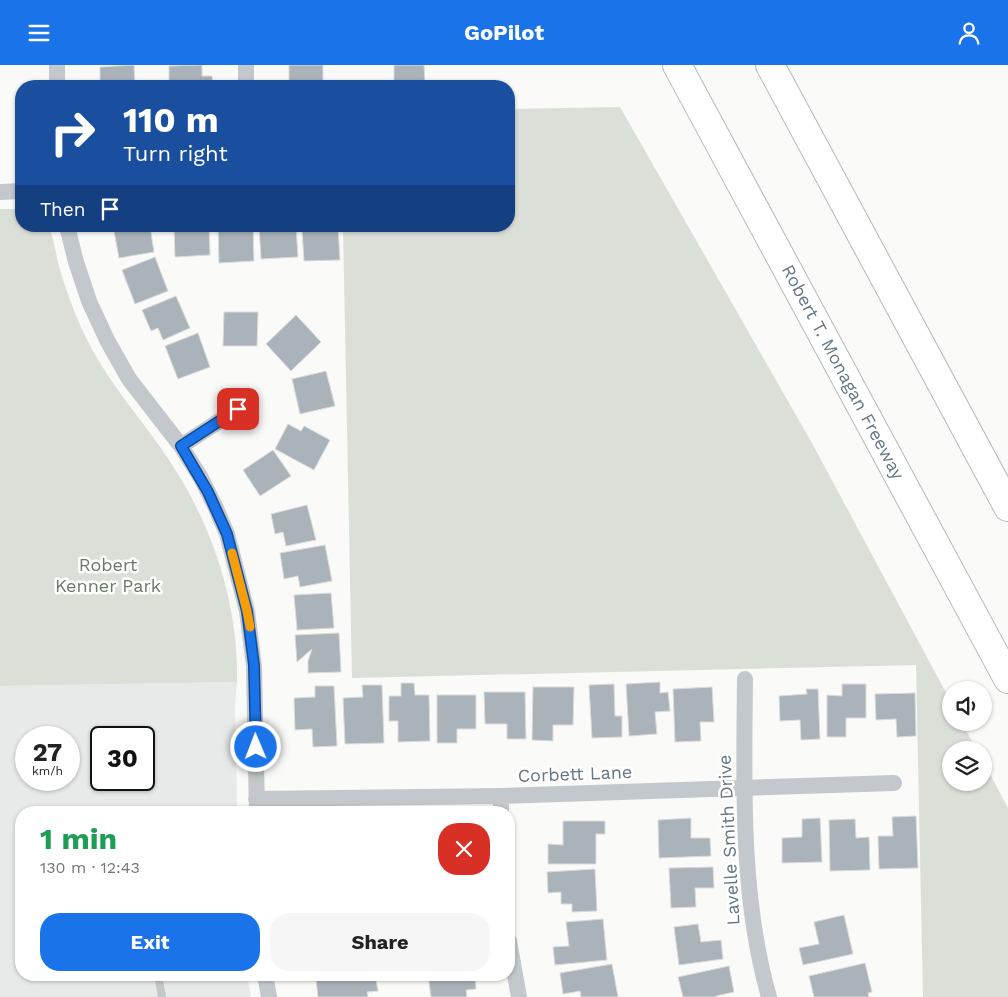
<!DOCTYPE html>
<html lang="en">
<head>
<meta charset="utf-8">
<style>
  body { margin:0; font-family:"Work Sans",sans-serif; background:#f6f6f6; color:#222; height:100vh; display:flex; flex-direction:column; font-size:19px; white-space:nowrap }
  * { box-sizing:border-box; margin:0 }
  p { font-size:16px; color:#767676 }
  .icon { flex:none; width:28px; height:28px; fill:none; stroke:currentColor; stroke-width:2; stroke-linecap:round; stroke-linejoin:round }
  .map { position:relative; flex:1; overflow:hidden }
  .sheet { position:absolute; left:15px; top:741px; width:500px; height:175px; display:flex; flex-direction:column; background:#fff; border-radius:20px; box-shadow:0 1px 4px #0004 }
  .sheet>* { flex:none }
  .guide { position:absolute; left:15px; top:15px; width:500px; height:152px; border-radius:20px; box-shadow:0 1px 4px #0004; background:#1a4fa0; color:#fff; overflow:hidden }
  .fabs { position:absolute; left:942px; top:616px; display:grid; gap:10px }
  .fabs a { display:grid; place-items:center; width:50px; height:50px; border-radius:50%; background:#fff; box-shadow:0 1px 4px #0004; font-size:25px }
  .speed { position:absolute; left:15px; top:661px; display:flex; gap:10px; font-size:25px; font-weight:700; text-align:center }
  .speed>* { display:grid; place-content:center; width:65px; height:65px; border-radius:50%; background:#fff; box-shadow:0 1px 4px #0004; line-height:1 }
  .speed small { font-size:12px; font-weight:400 }
  .speed .limit { border:2px solid #111; border-radius:8px; background:#fff; color:#111 }
  .pin { position:absolute; display:grid; place-items:center; width:42px; height:42px; color:#fff; margin:-21px; border-radius:10px; box-shadow:0 2px 8px #0006 }
  .me { position:absolute; width:55px; margin:-28px; rotate:359deg; stroke-linejoin:round; filter:drop-shadow(0 0 4px #0008) }
  .turn { display:flex; align-items:center; gap:18px; height:105px; padding:0 25px; font-size:22px }
  .turn .icon { width:65px; height:65px; stroke-width:2.5 }
  .turn b { display:block; font-size:35px; line-height:42px }
  .then { display:flex; align-items:center; height:48px; padding:0 25px; background:#0003; gap:10px; font-size:19px }
  .round { display:grid; place-items:center; flex:none; width:52px; height:52px; border-radius:20px; background:#f6f6f6 }
  .overview { display:flex; align-items:center; justify-content:space-between; height:85px; padding:0 25px }
  h1 { font-size:30px; font-weight:700; line-height:38px; color:#1e9e55 }
  .cta { display:flex; gap:10px; margin-top:auto; padding:10px 25px }
  .cta a { flex:1; height:58px; border-radius:20px; background:#1a73e8; color:#fff; font-size:20px; font-weight:700; line-height:58px; text-align:center }
  .cta a+a { background:#f6f6f6; color:#222 }
  header { display:flex; justify-content:space-between; align-items:center; height:65px; padding:0 25px; background:#1a73e8; color:#fff; font-size:22px; font-weight:700 }
  .map>svg:first-child { display:block }
</style>
</head>
<body>
<header><svg class="icon" aria-label="menu" viewBox="0 0 24 24"><path d="M4 6h16M4 12h16M4 18h16"/></svg>GoPilot<svg class="icon" aria-label="person" viewBox="0 0 24 24"><circle cx="12" cy="8" r="4"/><path d="M4 21q1-7 8-7t8 7"/></svg></header>
<div class="map">
<svg width="1008" height="932" viewBox="0 0 1008 932">
  <rect width="100%" height="100%" fill="#fafaf8"/>
  <!-- built -->
  <path fill="#e8e9e9" fill-rule="evenodd" d="M237 617 235 644 237 747 21 748V910H247L251 932H0V621ZM26 672H69V715H26ZM101 672H144V715H101Z"/>
  <!-- green -->
  <path fill="#dadfd7" d="M620 42 813 380 951 637V658H962L977 685H951V718H984V698L1008 743V932H923L916 600 352 613 343 161H509V44Z
    M0 144H21V161H49C54 175 56 191 60 205 69 235 81 266 97 293 118 329 146 360 169 395 212 459 239 539 237 617L0 621Z"/>
  <!-- building -->
  <path fill="#aab3b9" stroke="#dcdcda" d="M134 0 135 21H100V2Z
    M202 0V11H212L213 21H169V1Z
    M289 0H323V21H289Z
    M394 0H424L425 17 394 18Z
    M113 161H150L154 187 119 193Z
    M190 161H209L210 190 175 192 174 163Z
    M218 161H253L254 196 219 198Z
    M259 161H296L298 192 261 194Z
    M315 161H338L340 195 304 196 302 164H315Z
    M155 192 168 226 135 239 122 205Z
    M176 231 190 263 163 275 158 263 151 266 142 245Z
    M224 247H258L257 281H223Z
    M296 250 321 277 291 306 266 279Z
    M198 268 210 302 178 314 165 281Z
    M326 306 335 341 300 349 292 314Z
    M288 359 301 366 304 361 330 375 314 405 275 384Z
    M273 385 291 411 260 431 243 405Z
    M307 440 316 475 286 481 283 467 275 469 271 449Z
    M325 480 332 516 300 522 298 511 284 514 280 488Z
    M331 528 334 563 297 565 294 530Z
    M339 568 341 607 308 608V596L312 584 297 597 295 570Z
    M660 617V628L668 627 670 646 655 647 657 669 629 671 626 619Z
    M401 618H414L415 630H429L430 676 398 677V656H389V631H401Z
    M614 619 615 651H622V672L592 673 589 620Z
    M842 619H866V653H846V672H827V630L842 631Z
    M362 620H382L384 678 345 679 343 633 363 632Z
    M315 621H334L337 681 313 682 312 664 295 665 294 633 315 632Z
    M533 622H574L573 660H553V676L532 675Z
    M712 622 714 657H700L701 676 675 677 673 624Z
    M806 624H818L820 674 801 675 800 655 780 656 779 631 807 629Z
    M484 627H525L526 674H507V659H485Z
    M915 628 916 671 897 672 896 654 876 655 875 629Z
    M437 630H476V664H457V678H437Z
    M916 751 918 803 879 804 878 771H893L892 752Z
    M691 753V773H710L711 791 659 793 658 755Z
    M820 753 822 797 782 798V773L802 772V754Z
    M855 754 856 773 869 772 870 805 830 806 829 755Z
    M563 756H605V769H596V799H548V779L563 780Z
    M713 802 714 823H695L696 842 671 843 669 803Z
    M595 804 597 846 572 847V839H561V827L548 828 547 807Z
    M844 850 853 889 803 900 799 883 819 879 814 857Z
    M603 854 607 895 555 900 553 882 569 881 566 857Z
    M698 859 701 877 721 875 723 894 679 900 674 862Z
    M865 898 872 927 868 928 869 932H814L809 911Z
    M612 899 618 932H581L580 926 563 929 560 908Z
    M729 901 734 927 716 931V932H683L678 912Z
    M346 910H375L378 926 367 927 368 932H318L316 914Z
    M428 910H475L476 924 466 925 467 932H431Z"/>
  <g fill="none" stroke-linecap="round" stroke-linejoin="round">
    <defs>
      <path id="highway" d="M677 0 1008 614
        M770 0 1008 442"/>
    </defs>
    <!-- highway casing -->
    <use href="#highway" stroke="#b4b9bd" stroke-width="30"/>
    <!-- lane -->
    <path stroke="#c3c8cc" stroke-width="8" d="M158 910 162 932"/>
    <!-- street -->
    <path stroke="#c3c8cc" stroke-width="16" d="M57 0V21
      M246 0V21
      M0 127 21 126
      M67 161 76 197 89 236 107 275 129 314 181 381 201 413 215 441 227 469 247 546 254 601 257 748
      M181 381 238 344
      M745 614C744 719 740 831 769 932
      M501 731V748
      M256 734 501 731 894 718
      M509 876 519 932
      M265 910 269 932"/>
    <!-- highway -->
    <use href="#highway" stroke="#fff" stroke-width="28"/>
  </g>
  <g fill="none" stroke-linecap="round" stroke-linejoin="round">
    <defs>
      <path id="route" d="M238 344 181 381 208 427 227 469 247 546 254 600 256 682"/>
    </defs>
    <!-- route casing -->
    <use href="#route" stroke="#114b97" stroke-width="12"/>
    <!-- route -->
    <use href="#route" stroke="#1a73e8" stroke-width="9"/>
    <!-- slow -->
    <path stroke="#f59e0b" stroke-width="9" d="M232 488 247 546 250 562"/>
  </g>
  <g text-anchor="middle" stroke-width="5" stroke-linejoin="round" paint-order="stroke">
    <!-- street labels -->
    <g font-size="18" fill="#657683" stroke="#fff">
      <text transform="translate(843 307) rotate(62)" y="6">Robert T. Monagan Freeway</text>
      <text transform="translate(575 709) rotate(-2)" y="6">Corbett Lane</text>
      <text transform="translate(729 775) rotate(-93)" y="6">Lavelle Smith Drive</text>
    </g>
    <!-- park labels -->
    <g font-size="18" fill="#687a64" stroke="#fff">
      <text x="108" y="506">Robert<tspan x="108" dy="21">Kenner Park</tspan></text>
    </g>
  </g>
</svg>
<div class="fabs">
<a><svg class="icon" aria-label="sound" viewBox="0 0 24 24"><path d="M4 9h4l5-4v14l-5-4H4zM17 9q2 3 0 6"/></svg></a>
<a><svg class="icon" aria-label="layers" viewBox="0 0 24 24"><path d="M12 4l9 5-9 5-9-5zM3 14l9 5 9-5"/></svg></a>
</div>
<div class="speed"><div>27<small>km/h</small></div><div class="limit">30</div></div>
<div class="pin" style="left:238px;top:344px;background:#d93025"><svg class="icon" aria-label="arrive" viewBox="0 0 24 24"><path d="M6 21V4h12l-3 4 3 4H6"/></svg></div>
<svg class="me" style="left:256px;top:682px" viewBox="-20 -20 40 40"><circle r="17" fill="#1a73e8" stroke="#fff" stroke-width="3"/><path d="M0-11L8 9 0 5-8 9z" fill="#fff"/></svg>
<div class="guide">
<div class="turn"><svg class="icon" aria-label="right" viewBox="0 0 24 24"><path d="M7 20v-9h11M14 6l5 5-5 5"/></svg><div><b>110 m</b>Turn right</div></div>
<div class="then">Then<svg class="icon" aria-label="arrive" viewBox="0 0 24 24"><path d="M6 21V4h12l-3 4 3 4H6"/></svg></div>
</div>
<section class="sheet">
<div class="overview"><div><h1>1 min</h1><p>130 m · 12:43</p></div><a class="round" style="background:#d93025;color:#fff"><svg class="icon" aria-label="close" viewBox="0 0 24 24"><path d="M6 6l12 12M18 6L6 18"/></svg></a></div>
<div class="cta"><a>Exit</a><a>Share</a></div>
</section>
</div>
</body>
</html>
